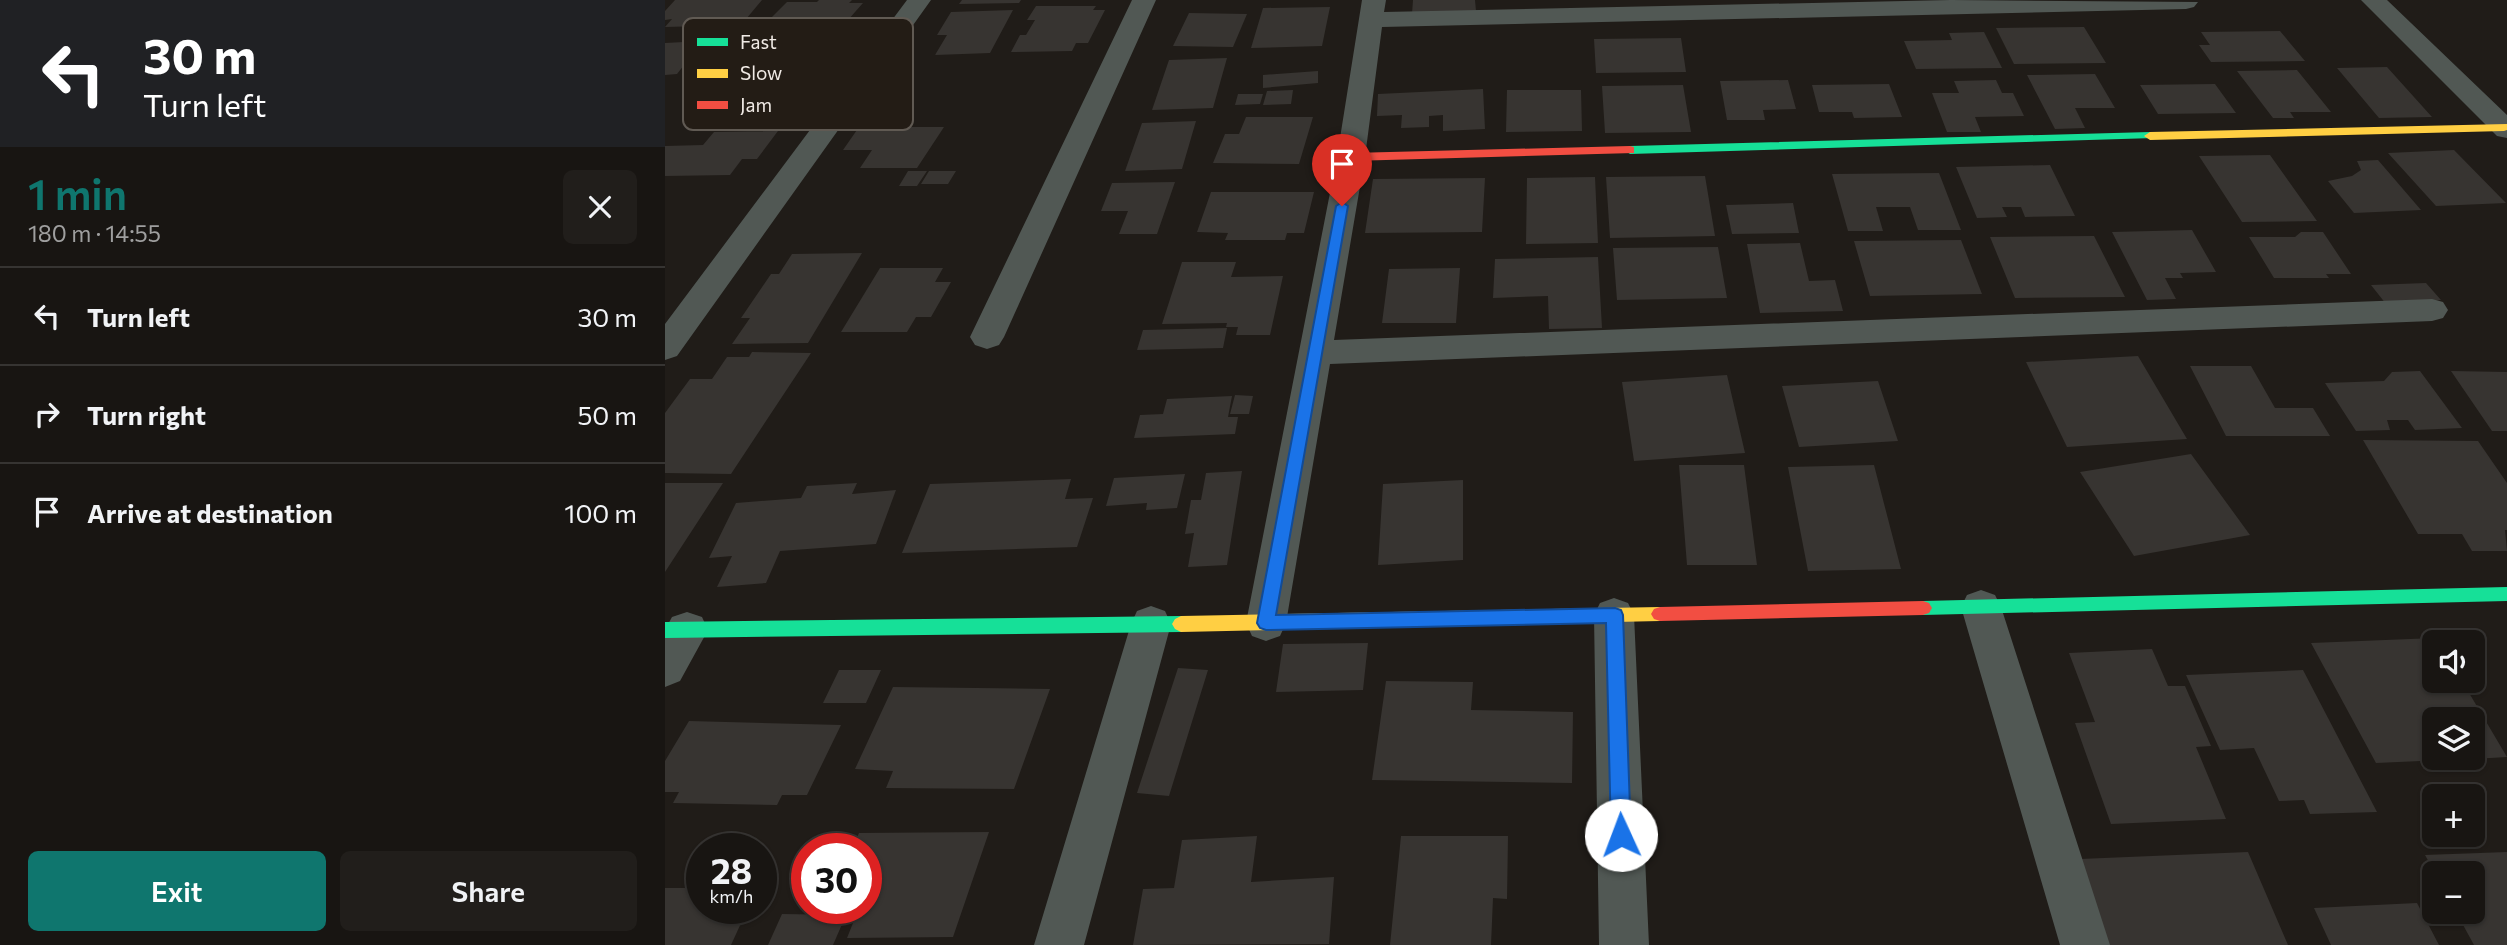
<!DOCTYPE html>
<html lang="en">
<head>
<meta charset="utf-8">
<style>
  body { margin:0; font-family:Commissioner,sans-serif; background:#211e1b; color:#f1f3f6; height:100vh; display:flex; flex-direction:column; font-size:26px; white-space:nowrap }
  * { box-sizing:border-box; margin:0 }
  p { font-size:23px; color:#9f9f9f }
  .icon { flex:none; width:38px; height:38px; fill:none; stroke:currentColor; stroke-width:2; stroke-linecap:round; stroke-linejoin:round }
  .map { position:relative; flex:1; overflow:hidden }
  .side { display:flex; flex-direction:column; background:#181512; width:665px }
  .side>* { flex:none }
  .guide { background:#202124; color:#fff; overflow:hidden }
  .buttons { position:absolute; left:1757px; top:630px; display:grid; gap:14px }
  .buttons a { display:grid; place-items:center; width:63px; height:63px; border-radius:10px; background:#181512; box-shadow:0 2px 5px #0004,0 0 0 2px #363432; font-size:35px }
  .speed { position:absolute; left:21px; top:833px; display:flex; gap:14px; font-size:35px; font-weight:700; text-align:center }
  .speed>* { display:grid; place-content:center; width:91px; height:91px; border-radius:50%; background:#181512; box-shadow:0 2px 5px #0004,0 0 0 2px #363432; line-height:1 }
  .speed small { font-size:18px; font-weight:400 }
  .speed .limit { border:10px solid #d22; background:#fff; color:#111 }
  .pin { position:absolute; display:grid; place-items:center; width:60px; height:60px; color:#fff; margin:-72px -30px; border-radius:50% 50% 50% 0; rotate:-45deg; box-shadow:0 0 7px #0007 }
  .pin .icon { rotate:45deg }
  .me { position:absolute; width:77px; margin:-38px; rotate:358deg; stroke-linejoin:round; filter:drop-shadow(0 0 5px #0008) }
  .turn { display:flex; align-items:center; gap:24px; height:147px; padding:0 28px; font-size:32px }
  .turn .icon { width:91px; height:91px; stroke-width:2.5 }
  .turn b { display:block; font-size:49px; line-height:60px }
  .round { display:grid; place-items:center; flex:none; width:74px; height:74px; border-radius:10px; background:#211e1b }
  .headline { display:flex; align-items:center; justify-content:space-between; height:119px; padding:0 28px }
  h1 { font-size:42px; font-weight:600; line-height:52px; color:#0f766e }
  .primary-button { display:flex; gap:14px; margin-top:auto; padding:14px 28px }
  .primary-button a { flex:1; height:80px; border-radius:10px; background:#0f766e; color:#fff; font-size:28px; font-weight:600; line-height:80px; text-align:center }
  .primary-button a+a { background:#211e1b; color:#f1f3f6 }
  ul { padding:0; list-style:none }
  li { display:flex; align-items:center; gap:21px; height:98px; padding:0 28px; border-top:2px solid #363432 }
  li div { flex:1 }
  li b { display:block; font-size:26px }
  li em { font-style:normal }
  main { display:flex; flex:1; min-height:0 }
  .map>svg:first-child { display:block }
</style>
</head>
<body>
<main>
<section class="side">
<div class="guide">
<div class="turn"><svg class="icon" aria-label="left" viewBox="0 0 24 24"><path d="M17 20v-9H6M10 6l-5 5 5 5"/></svg><div><b>30 m</b>Turn left</div></div>
</div>
<div class="headline"><div><h1>1 min</h1><p>180 m · 14:55</p></div><a class="round"><svg class="icon" aria-label="close" viewBox="0 0 24 24"><path d="M6 6l12 12M18 6L6 18"/></svg></a></div>
<ul>
<li><svg class="icon" aria-label="left" viewBox="0 0 24 24"><path d="M17 20v-9H6M10 6l-5 5 5 5"/></svg><div><b>Turn left</b></div><em>30 m</em></li>
<li><svg class="icon" aria-label="right" viewBox="0 0 24 24"><path d="M7 20v-9h11M14 6l5 5-5 5"/></svg><div><b>Turn right</b></div><em>50 m</em></li>
<li><svg class="icon" aria-label="arrive" viewBox="0 0 24 24"><path d="M6 21V4h12l-3 4 3 4H6"/></svg><div><b>Arrive at destination</b></div><em>100 m</em></li>
</ul>
<div class="primary-button"><a>Exit</a><a>Share</a></div>
</section>
<div class="map">
<svg width="1842" height="945" viewBox="0 0 1842 945">
  <rect width="100%" height="100%" fill="#201c18"/>
  <!-- building -->
  <path fill="#373431" d="M10 0H97L76 25 0 27 7 19 0 20V11Z
    M154 0H187L184 3H198L175 29 97 27 122 2H152Z
    M297 0H356L354 3 294 4Z
    M748 0H810L811 11 747 14Z
    M371 6H431L428 10H440L423 43H411L407 51 346 52 355 35H361L370 20H362Z
    M665 7 657 46 586 48 598 8Z
    M348 10 325 53 270 55 282 35H272L286 12Z
    M524 13 582 14 568 47 508 46Z
    M1419 27 1441 63 1349 64 1331 28Z
    M1615 31 1640 61 1546 62 1534 45H1545L1536 32Z
    M1319 32 1337 68 1251 69 1239 41 1287 40 1284 33Z
    M1016 38 1021 72 931 73 929 39Z
    M38 41 12 74 0 75V43Z
    M562 58 548 108 487 110 504 60Z
    M1722 67 1767 117 1714 118 1672 68Z
    M1632 70 1666 112H1625L1629 118H1608L1572 71Z
    M653 71V83L598 88V75Z
    M1430 74 1450 108H1410L1420 128 1390 129 1362 75Z
    M1123 80 1131 109 1098 110 1100 120H1062L1055 81Z
    M1331 80 1337 93H1348L1359 116 1310 117 1316 132H1282L1267 93H1294L1289 81Z
    M1224 84 1237 117 1189 118 1187 112H1154L1147 85Z
    M1550 84 1571 113 1493 114 1475 85Z
    M1018 85 1026 132 940 133 937 86Z
    M818 89 820 129 778 131V115L764 116V127L736 128 737 115 712 116 713 94Z
    M628 90 626 104 598 105 602 91Z
    M842 90H916L917 131 841 132Z
    M573 94H598L595 104 570 105Z
    M581 117H648L634 164 548 163 560 134H574Z
    M531 121 517 169 460 171 477 123Z
    M194 127H279L252 168H195L207 150H178Z
    M113 131 92 159H77L65 175 0 176V146L38 145 49 132Z
    M1789 150 1841 203 1771 206 1723 153Z
    M1605 155 1652 221 1577 222 1534 156Z
    M1713 160 1756 210 1689 213 1663 181 1687 176 1696 170 1692 161Z
    M1385 165 1410 216 1360 217 1356 207H1337L1342 217 1312 218 1291 167Z
    M243 171H262L252 186H234Z
    M264 171H291L283 184H256Z
    M1274 173 1296 230H1253L1245 207H1211L1218 231H1183L1167 174Z
    M1040 176 1050 236 945 238 941 177Z
    M930 177 933 243 861 244 862 178Z
    M820 178 817 232 700 233 708 179Z
    M510 182 492 234H454L463 211H436L447 183Z
    M546 192H649L639 233H622L620 240H560L563 233 532 232Z
    M1128 203 1134 233 1067 234 1061 205Z
    M1527 230 1551 272 1515 273 1518 278H1500L1511 299 1482 300 1447 232Z
    M1636 232H1658L1686 274H1661L1664 278H1609L1584 237H1630Z
    M1429 236 1460 297 1350 298 1325 237Z
    M1296 240 1317 294 1205 296 1189 241Z
    M1135 243 1144 281 1170 280 1178 311 1095 313 1082 244Z
    M1053 247 1062 298 952 300 948 248Z
    M197 253 143 343 67 344 85 318H76L106 274H114L127 254Z
    M933 257 937 328 884 329 883 296 828 298 830 259Z
    M517 262H571L566 277 618 276 605 335H571L573 327H561L562 323 497 324Z
    M215 268H278L270 282H286L266 317H251L242 332H176Z
    M795 268 791 323H717L724 269Z
    M1761 283 1776 300 1721 304 1706 285Z
    M562 328 558 348 472 350 478 330Z
    M87 352 146 353 66 474 0 473V413L25 379H47L62 357H84Z
    M1473 356 1522 439 1402 447 1361 362Z
    M1525 366H1586L1610 408H1648L1665 436H1561Z
    M1755 371 1797 428 1750 430 1743 420H1722L1725 430 1691 431 1660 383 1719 381 1727 372Z
    M1786 371 1842 372V431H1827Z
    M1062 375 1080 453 969 461 957 382Z
    M1213 381 1233 441 1134 447 1117 386Z
    M570 395 588 396 584 414H565Z
    M567 396 563 417H573L570 434 469 438 475 415 498 414 502 399Z
    M1698 440 1813 441 1842 483V530H1840L1842 551H1807L1797 534H1753Z
    M1526 454 1585 535 1469 556 1415 472Z
    M1014 465H1079L1092 565H1022Z
    M1209 465 1236 569 1143 571 1123 467Z
    M577 471 562 565 523 567 529 533 520 534 526 500H536L541 473Z
    M520 474 512 508 481 510 482 503 441 506 449 478Z
    M406 479 400 499 428 498 412 547 237 553 265 484Z
    M798 480V560L713 565 718 484Z
    M0 483H58L0 572Z
    M192 483 187 494 231 490 211 544 115 551 101 583 52 587 67 556 44 558 71 503 136 498 142 486Z
    M1770 638 1773 642H1769V681H1797L1842 757 1808 759V719H1769V758L1778 760 1711 763 1646 643Z
    M703 643 698 690 611 692 618 644Z
    M1487 649 1503 686H1520L1546 746 1531 747 1561 819 1446 824 1410 723 1430 722 1404 653Z
    M513 668 543 670 504 796 472 793Z
    M174 670H216L201 703H158Z
    M1638 670 1712 812 1645 814 1639 800 1614 801 1589 748 1555 750 1521 675Z
    M721 681 808 682 806 710 908 712 907 783 707 780Z
    M228 687 385 689 349 789 221 788 228 771 190 769Z
    M24 721 176 725 142 795H117L112 805 8 803 14 792H0V761Z
    M324 832 288 937 182 938 194 908H201V849H187L194 833Z
    M592 836 586 882 669 877 664 944 468 945 478 889 509 888 517 840Z
    M736 836H843L842 899 828 898 826 945H725Z
    M1583 852 1623 945H1443L1415 859Z
    M1842 852V945H1809L1791 912H1808V873H1770L1760 855Z
    M0 888H37V908H83L66 945H0Z
    M1752 903 1774 945H1666L1649 908Z
    M117 914 181 915 168 945H103Z"/>
  <g fill="none" stroke-linecap="round" stroke-linejoin="round">
    <!-- street -->
    <path fill="#515854" fill-rule="evenodd" d="M242 0H266L12 356 0 360V324Z
      M467 0H491L339 337 334 345 322 349 310 345 305 337Z
      M697 0H721L719 12 1286 0 1533 2 1529 7 1521 9 717 27 700 157 669 340 1767 299 1778 302 1783 310 1778 318 1767 321 665 364 621 623 615 636 601 641 587 636 581 623 672 157Z
      M1696 0H1722L1842 115V138L1832 136Z
      M1316 590 1330 595 1336 607 1445 945H1395L1296 607 1302 595Z
      M949 598 963 603 969 615 984 945H934L929 615 935 603Z
      M486 606 500 611 506 624 419 945H369L466 624 472 611Z
      M22 612 37 617 43 630 15 681 0 687V630L7 617Z"/>
    <!-- fast -->
    <path fill="#16e098" fill-rule="evenodd" d="M1485 132 1489 134V138L965 154 959 150 965 146Z
      M1842 587V601L1258 615 1252 613 1249 608 1252 603 1258 601Z
      M516 616 522 619 525 624 522 629 516 632 0 638V622Z"/>
    <!-- slow -->
    <path fill="#ffcf43" fill-rule="evenodd" d="M1842 124V130L1839 131 1485 140 1479 136 1485 132Z
      M995 607 1001 609 1004 614 1001 619 995 621 516 632 510 629 507 624 510 619 516 616Z"/>
    <!-- jam -->
    <path fill="#f24e42" fill-rule="evenodd" d="M965 146 969 147V153L686 161 680 157 686 153Z
      M1258 601 1264 603 1267 608 1264 613 1258 615 995 621 989 619 986 614 989 609 995 607Z"/>
  </g>
  <!-- route -->
  <path fill="#1a73e8" stroke="#114b97" stroke-width="2" d="M677 202 683 206 611 615 950 608 956 610 958 615 966 835 963 842 956 845 949 842 946 835 941 623 601 630 595 628 592 623 671 206Z"/>
  <!-- legend -->
  <rect x="18" y="18" width="230" height="112" rx="10" fill="#231c15" stroke="#605a53" stroke-width="2"/>
  <rect x="32" y="38" width="31" height="8" fill="#16e098"/>
  <rect x="32" y="69" width="31" height="9" fill="#ffcf43"/>
  <rect x="32" y="101" width="31" height="8" fill="#f24e42"/>
  <g font-size="19" fill="#f0eae5">
    <text x="75" y="49">Fast</text>
    <text x="75" y="80">Slow</text>
    <text x="75" y="112">Jam</text>
  </g>
</svg>
<div class="buttons">
<a><svg class="icon" aria-label="sound" viewBox="0 0 24 24"><path d="M4 9h4l5-4v14l-5-4H4zM17 9q2 3 0 6"/></svg></a>
<a><svg class="icon" aria-label="layers" viewBox="0 0 24 24"><path d="M12 4l9 5-9 5-9-5zM3 14l9 5 9-5"/></svg></a>
<a>+</a>
<a>−</a>
</div>
<div class="speed"><div>28<small>km/h</small></div><div class="limit">30</div></div>
<div class="pin" style="left:677px;top:206px;background:#d93025"><svg class="icon" aria-label="arrive" viewBox="0 0 24 24"><path d="M6 21V4h12l-3 4 3 4H6"/></svg></div>
<svg class="me" style="left:956px;top:835px" viewBox="-20 -20 40 40"><circle r="19" fill="#fff"/><path d="M0-13L10 11 0 6-10 11z" fill="#1a73e8"/></svg>
</div>
</main>
</body>
</html>
